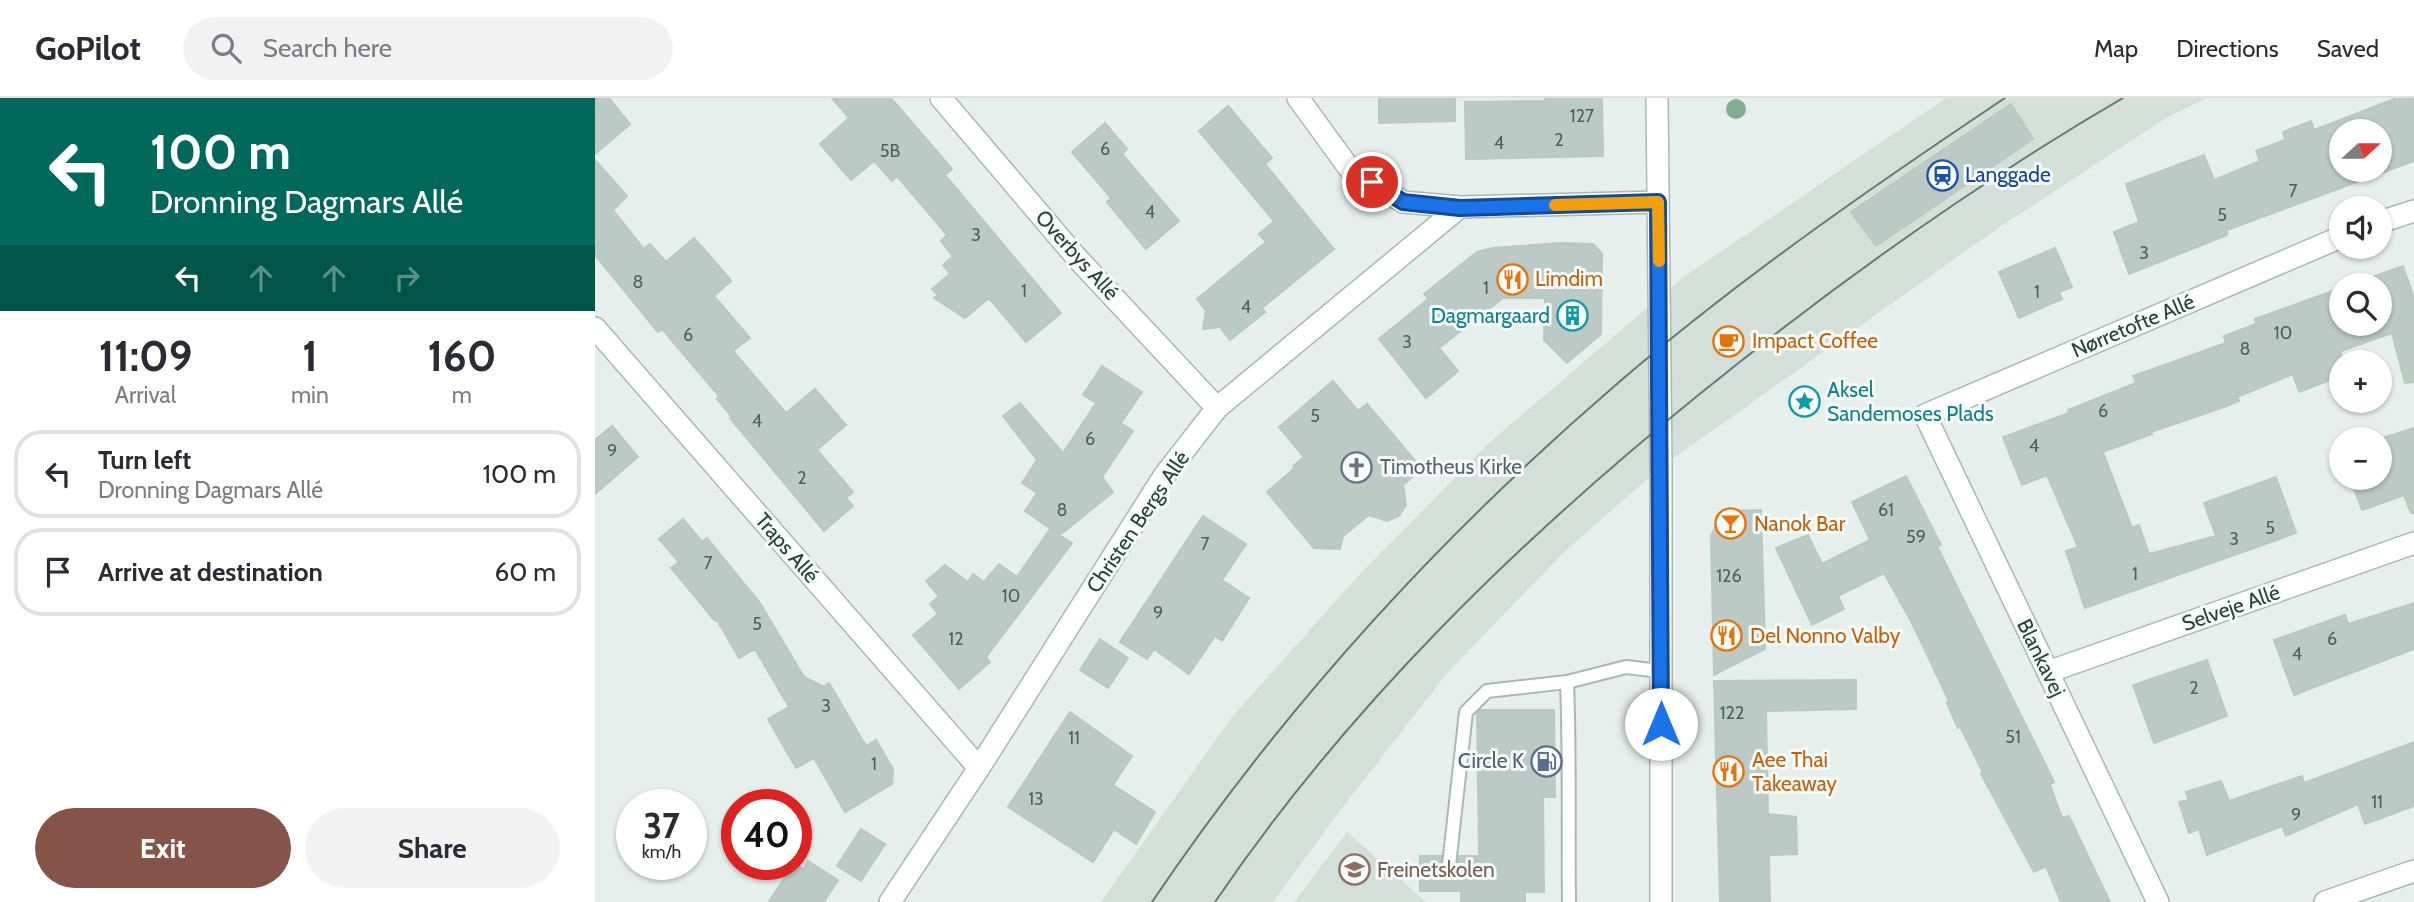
<!DOCTYPE html>
<html lang="en">
<head>
<meta charset="utf-8">
<style>
  body { margin:0; font-family:Cabin,sans-serif; background:#f2f2f3; color:#2b2b33; height:100vh; display:flex; flex-direction:column; font-size:26px; white-space:nowrap }
  * { box-sizing:border-box; margin:0 }
  p { font-size:23px; color:#7c7c81 }
  .icon { flex:none; width:38px; height:38px; fill:none; stroke:currentColor; stroke-width:2; stroke-linecap:round; stroke-linejoin:round }
  .map { position:relative; flex:1; overflow:hidden }
  .panel { display:flex; flex-direction:column; background:#fff; width:595px }
  .panel>* { flex:none }
  .top-card { background:#00695c; color:#fff; overflow:hidden }
  .needle { width:46px; rotate:69deg }
  .buttons { position:absolute; left:1734px; top:21px; display:grid; gap:14px }
  .buttons a { display:grid; place-items:center; width:63px; height:63px; border-radius:50%; background:#fff; box-shadow:0 2px 5px #0004; font-size:35px }
  .speed { position:absolute; left:21px; top:691px; display:flex; gap:14px; font-size:35px; font-weight:700; text-align:center }
  .speed>* { display:grid; place-content:center; width:91px; height:91px; border-radius:50%; background:#fff; box-shadow:0 2px 5px #0004; line-height:1 }
  .speed small { font-size:18px; font-weight:400 }
  .speed .limit { border:10px solid #d22; background:#fff; color:#111 }
  .pin { position:absolute; display:grid; place-items:center; width:60px; height:60px; color:#fff; margin:-30px; border:4px solid #fff; border-radius:50%; box-shadow:0 2px 7px #0007 }
  .me { position:absolute; width:77px; margin:-38px; rotate:0deg; stroke-linejoin:round; filter:drop-shadow(0 0 5px #0008) }
  .turn { display:flex; align-items:center; gap:24px; height:147px; padding:0 35px; font-size:32px }
  .turn .icon { width:91px; height:91px; stroke-width:2.5 }
  .turn b { display:block; font-size:49px; line-height:60px }
  .lanes { display:flex; align-items:center; height:66px; padding:0 35px; background:#0003; justify-content:center; gap:35px; direction:ltr }
  .lanes .off { opacity:.35 }
  .eta { display:flex; justify-content:space-evenly; align-items:center; height:119px; text-align:center }
  .eta b { font-size:42px; font-weight:700; line-height:49px }
  .action { display:flex; gap:14px; margin-top:auto; padding:14px 35px }
  .action a { flex:1; height:80px; border-radius:42px; background:#855347; color:#fff; font-size:28px; font-weight:700; line-height:80px; text-align:center }
  .action a+a { background:#f2f2f3; color:#2b2b33 }
  ul { padding:0; list-style:none }
  li { display:flex; align-items:center; gap:21px; height:88px; margin:0 14px 10px; padding:0 21px; border:4px solid #e1e1e2; border-radius:28px }
  li div { flex:1 }
  li b { display:block; font-size:26px }
  li em { font-style:normal }
  header { display:flex; align-items:center; gap:42px; box-sizing:border-box; height:98px; padding:0 35px; background:#fff; border-bottom:2px solid #e1e1e2 }
  header strong { font-size:33px }
  nav { display:flex; gap:38px; margin-inline-start:auto; font-size:24px }
  .search { width:490px; height:63px; background:#f2f2f3; display:flex; align-items:center; gap:18px; box-sizing:border-box; padding:0 24px; border-radius:38px; color:#7c7c81; font-size:26px }
  main { display:flex; flex:1; min-height:0 }
  .map>svg:first-child { display:block }
</style>
</head>
<body>
<header>
<strong>GoPilot</strong>
<div class="search"><svg class="icon" aria-label="search" viewBox="0 0 24 24"><circle cx="10" cy="10" r="6"/><path d="M15 15l6 6"/></svg>Search here</div>
<nav><a>Map</a><a>Directions</a><a>Saved</a></nav>
</header>
<main>
<section class="panel">
<div class="top-card">
<div class="turn"><svg class="icon" aria-label="left" viewBox="0 0 24 24"><path d="M17 20v-9H6M10 6l-5 5 5 5"/></svg><div><b>100 m</b>Dronning Dagmars Allé</div></div>
<div class="lanes"><svg class="icon" aria-label="left" viewBox="0 0 24 24"><path d="M17 20v-9H6M10 6l-5 5 5 5"/></svg><svg class="icon off" aria-label="ahead" viewBox="0 0 24 24"><path d="M12 20V5M6 11l6-6 6 6"/></svg><svg class="icon off" aria-label="ahead" viewBox="0 0 24 24"><path d="M12 20V5M6 11l6-6 6 6"/></svg><svg class="icon off" aria-label="right" viewBox="0 0 24 24"><path d="M7 20v-9h11M14 6l5 5-5 5"/></svg></div>
</div>
<div class="eta">
<div><b>11:09</b><p>Arrival</p></div>
<div><b>1</b><p>min</p></div>
<div><b>160</b><p>m</p></div>
</div>
<ul>
<li><svg class="icon" aria-label="left" viewBox="0 0 24 24"><path d="M17 20v-9H6M10 6l-5 5 5 5"/></svg><div><b>Turn left</b><p>Dronning Dagmars Allé</p></div><em>100 m</em></li>
<li><svg class="icon" aria-label="arrive" viewBox="0 0 24 24"><path d="M6 21V4h12l-3 4 3 4H6"/></svg><div><b>Arrive at destination</b></div><em>60 m</em></li>
</ul>
<div class="action"><a>Exit</a><a>Share</a></div>
</section>
<div class="map">
<svg width="1819" height="804" viewBox="0 0 1819 804">
  <rect width="100%" height="100%" fill="#e6efeb"/>
  <!-- built -->
  <path fill="#d4dfda" d="M1351 0H1612L1573 19 1406 128 1066 369 967 456 853 574 744 714 678 804H506L637 619 765 476 895 344 1086 181Z
    M752 734 831 804H699Z"/>
  <!-- building -->
  <path fill="#bbcac4" stroke="#b8c9c2" stroke-width="2" fill-rule="evenodd" d="M0 0H14L35 26 0 56Z
    M237 0H296L357 71 350 77 466 215 431 244 394 200 370 220 339 200 343 197 337 191 355 176 348 167 358 158 346 143 352 137 302 78 297 83 279 63 256 82 225 46 254 20Z
    M784 0H860V23L784 25Z
    M950 0H1007L1008 58 871 61 870 4 950 3Z
    M1802 0H1819V63L1632 132V137L1534 176 1519 134 1544 124 1531 86 1609 57 1619 82 1665 63 1661 53 1690 42 1688 34 1716 23 1719 32ZM1746 33H1785V72H1746Z
    M1416 6 1438 41 1281 148 1256 114Z
    M633 8 677 60 670 66 739 151 667 210 670 214 635 242 625 229 608 231 611 213 602 201 671 144 664 136 679 123 604 33Z
    M510 25 532 51 527 56 584 123 551 151 512 104 516 100 477 54Z
    M0 62 32 98 18 112 49 151 55 146 71 164 99 140 135 181 136 183 119 198 155 240 138 253 191 315 220 291 251 327 222 352 258 394 251 400 258 408 229 433 135 320 137 319 122 301 124 298 67 231 63 234 0 157Z
    M965 145 998 146 1007 156 1006 236 972 265 949 242 950 200H908L844 250 863 273 831 300 784 241 833 201 829 196 882 154 897 150Z
    M1460 150 1477 189 1464 194 1467 201 1424 220 1404 174Z
    M1808 168 1819 200V284L1810 285 1797 235 1746 253V278L1704 294 1698 276 1642 299 1644 303 1629 309 1556 334 1557 336 1508 354 1537 430 1544 427 1554 456 1621 438 1609 405 1681 379 1701 435 1490 510 1471 453 1483 449 1452 377 1427 387 1408 339 1474 315 1473 312 1541 285 1538 278 1631 245 1629 238 1661 226 1660 221 1746 190V226H1785V187H1755Z
    M507 268 547 294 526 325 538 333 507 379 518 394 465 437 430 413 442 395 427 385 442 362 408 318 425 305 468 355 501 305 488 297Z
    M738 283 763 313 772 306 827 371 808 387 811 407 804 418 792 423 774 417 748 438 745 451 719 450 672 394 700 370 698 368 709 359 684 329Z
    M17 328 43 359 0 396V342Z
    M1819 330V415H1816L1809 397 1767 412 1755 380H1785V357L1793 353 1788 340Z
    M1311 378 1346 447 1342 448 1459 684 1455 686 1467 720 1474 718 1515 804H1466L1451 768 1439 774 1386 676 1388 675 1365 628 1363 630 1352 605 1354 603 1318 527 1289 475 1243 498 1249 511 1217 527 1181 450 1213 437 1227 466 1275 442 1257 404Z
    M1166 412 1170 551 1119 577 1116 438 1129 413Z
    M608 418 651 446 627 482 654 500 627 543 620 538 594 576 559 551 552 561 525 544Z
    M88 421 107 444 112 440 165 505 209 579 229 589 234 585 271 648 281 642 298 671 297 686 250 714 219 660 201 670 173 621 194 609 160 551 144 560 122 522 120 523 76 470 84 464 64 441Z
    M455 431 477 445 391 559 395 564 364 591 318 537 343 516 335 506 344 498 331 483 350 467 373 484 378 476 389 484 404 466 422 479Z
    M1819 505V551L1699 597 1679 542 1750 517 1753 526Z
    M505 541 533 560 513 590 485 572Z
    M1612 562 1632 618 1559 645 1538 587Z
    M1261 582V611L1171 613 1173 716 1201 719 1202 756 1174 757 1175 804H1125L1119 583Z
    M885 612H959L960 699H948L949 794H930V804H866V793H825V758H846V770L854 776 861 772 864 758H884L882 615Z
    M475 614 537 658 518 687 560 714 541 746 519 731 498 764 413 709Z
    M1819 644V708L1770 726 1763 706 1691 738 1687 728 1612 757 1604 731 1594 735 1584 704 1594 702 1591 694 1626 683 1634 703 1707 678 1709 685Z
    M266 731 290 746 266 783 242 768Z
    M213 763 243 782 229 804H174L198 766 209 771Z"/>
  <g fill="none" stroke-linecap="round" stroke-linejoin="round">
    <defs>
      <path id="service" d="M972 584C975 658 973 731 974 804
        M854 767 871 614 892 593 972 584 1031 569 1065 573"/>
      <path id="minor" d="M346 0 482 160 622 310
        M703 0 754 70 808 104 865 109 1063 104
        M1785 124 1819 113
        M0 230 384 670
        M1453 574 1819 445
        M295 804 384 670 569 378 622 310 865 109
        M1563 804 1330 317 1746 139
        M1730 804 1819 773"/>
      <path id="tertiary" d="M1062 0 1066 369V804"/>
    </defs>
    <!-- service casing -->
    <use href="#service" stroke="#a8b8b2" stroke-width="16"/>
    <!-- minor casing -->
    <use href="#minor" stroke="#a8b8b2" stroke-width="24"/>
    <!-- tertiary casing -->
    <use href="#tertiary" stroke="#a8b8b2" stroke-width="24"/>
    <!-- service -->
    <use href="#service" stroke="#fff" stroke-width="12"/>
    <!-- minor -->
    <use href="#minor" stroke="#fff" stroke-width="21"/>
    <!-- tertiary -->
    <use href="#tertiary" stroke="#fff" stroke-width="21"/>
    <!-- tram -->
    <path stroke="#5f7d75" stroke-width="2" d="M557 804C688 610 846 437 1023 285 1145 180 1277 89 1410 0
      M620 804C751 611 920 446 1101 299 1236 189 1377 88 1528 0"/>
  </g>
  <!-- trees -->
  <circle fill="#80af93" cx="1141" cy="11" r="10"/>
  <g fill="none" stroke-linecap="round" stroke-linejoin="round">
    <defs>
      <path id="route" d="M777 84 808 104 865 110 1063 104 1066 626"/>
    </defs>
    <!-- route casing -->
    <use href="#route" stroke="#114b97" stroke-width="18"/>
    <!-- route -->
    <use href="#route" stroke="#1a73e8" stroke-width="12"/>
    <!-- slow -->
    <path stroke="#f59e0b" stroke-width="12" d="M960 107 1063 104 1064 163"/>
  </g>
  <!-- icons -->
  <defs>
    <symbol id="station-ring" viewBox="-11 -11 22 22"><circle r="9.5" fill="#f7fbf9" stroke="#1a4fb4" stroke-width="1.5"/><path d="M-3-6H3Q5-6 5-4V2Q5 4 3 4L4.5 6H3L1.5 4h-3L-3 6H-4.5L-3 4Q-5 4-5 2V-4Q-5-6-3-6ZM-3.5-4v3h7v-3ZM-3.5 1v1.5H-2V1ZM2 1v1.5H3.5V1Z" fill="#1a4fb4"/></symbol>
    <symbol id="restaurant-ring" viewBox="-11 -11 22 22"><circle r="9.5" fill="#f7fbf9" stroke="#e8710a" stroke-width="1.5"/><path d="M-5-6h1v4h1v-4h1v4h1v-4h1v5L-1.5 .5V6h-2V.5L-5-1ZM5-6V6H3V1.5H1.5Q1.5-4 5-6Z" fill="#e8710a"/></symbol>
    <symbol id="building-ring" viewBox="-11 -11 22 22"><circle r="9.5" fill="#f7fbf9" stroke="#0f9aa8" stroke-width="1.5"/><path d="M-4-6H4V6H1V3H-1V6H-4ZM-2.5-4.3h1.7v1.8h-1.7ZM.8-4.3h1.7v1.8H.8ZM-2.5-1h1.7V.8h-1.7ZM.8-1h1.7V.8H.8Z" fill="#0f9aa8"/></symbol>
    <symbol id="cafe-ring" viewBox="-11 -11 22 22"><circle r="9.5" fill="#f7fbf9" stroke="#e8710a" stroke-width="1.5"/><path d="M-5.5-4.5H6V0H3Q3 3.5 0 3.5H-2.5Q-5.5 3.5-5.5 0ZM3-3.2v2h1.7v-2ZM-6 4.5H4V6H-6Z" fill="#e8710a"/></symbol>
    <symbol id="sight-ring" viewBox="-11 -11 22 22"><circle r="9.5" fill="#f7fbf9" stroke="#0f9aa8" stroke-width="1.5"/><path d="M0-6L1.8-2.2L6-1.7L2.9 1.2L3.7 5.4L0 3.3L-3.7 5.4L-2.9 1.2L-6-1.7L-1.8-2.2Z" fill="#0f9aa8"/></symbol>
    <symbol id="church-ring" viewBox="-11 -11 22 22"><circle r="9.5" fill="#f7fbf9" stroke="#6b7280" stroke-width="1.5"/><path d="M-1.2-6h2.4v3.5h3.3v2.4h-3.3V6h-2.4V-.1h-3.3v-2.4h3.3Z" fill="#6b7280"/></symbol>
    <symbol id="bar-ring" viewBox="-11 -11 22 22"><circle r="9.5" fill="#f7fbf9" stroke="#e8710a" stroke-width="1.5"/><path d="M-6-5H6L.8 .8V4.5H3.5V6h-7V4.5H-.8V.8Z" fill="#e8710a"/></symbol>
    <symbol id="fuel-ring" viewBox="-11 -11 22 22"><circle r="9.5" fill="#f7fbf9" stroke="#5c6f8a" stroke-width="1.5"/><path d="M-5.5-6h7V0h2V4h1.3V-2.5L3-4.5l.8-.8L6-3V5H2.5V1h-1V6h-7ZM-4.2-4.7v3.2H.2V-4.7Z" fill="#5c6f8a"/></symbol>
    <symbol id="school-ring" viewBox="-11 -11 22 22"><circle r="9.5" fill="#f7fbf9" stroke="#8d6e63" stroke-width="1.5"/><path d="M0-5L7-2L0 1L-7-2ZM-4 1L0 2.5L4 1V4Q0 6-4 4Z" fill="#8d6e63"/></symbol>
  </defs>
  <g fill-rule="evenodd">
    <use href="#station-ring" x="1330" y="60" width="35" height="35"/>
    <use href="#restaurant-ring" x="900" y="164" width="35" height="35"/>
    <use href="#building-ring" x="960" y="200" width="35" height="35"/>
    <use href="#cafe-ring" x="1116" y="226" width="35" height="35"/>
    <use href="#sight-ring" x="1192" y="286" width="35" height="35"/>
    <use href="#church-ring" x="744" y="352" width="35" height="35"/>
    <use href="#bar-ring" x="1118" y="408" width="35" height="35"/>
    <use href="#restaurant-ring" x="1114" y="520" width="35" height="35"/>
    <use href="#fuel-ring" x="934" y="646" width="35" height="35"/>
    <use href="#restaurant-ring" x="1116" y="656" width="35" height="35"/>
    <use href="#school-ring" x="742" y="754" width="35" height="35"/>
  </g>
  <g text-anchor="middle" stroke-width="6" stroke-linejoin="round" paint-order="stroke">
    <!-- number labels -->
    <g font-size="18" fill="#4a645c">
      <text x="987" y="24">127</text>
      <text x="964" y="48">2</text>
      <text x="904" y="51">4</text>
      <text x="510" y="57">6</text>
      <text x="295" y="59">5B</text>
      <text x="1698" y="99">7</text>
      <text x="555" y="120">4</text>
      <text x="1627" y="123">5</text>
      <text x="381" y="143">3</text>
      <text x="1549" y="161">3</text>
      <text x="43" y="190">8</text>
      <text x="891" y="196">1</text>
      <text x="429" y="199">1</text>
      <text x="1442" y="200">1</text>
      <text x="651" y="215">4</text>
      <text x="1688" y="241">10</text>
      <text x="93" y="243">6</text>
      <text x="812" y="250">3</text>
      <text x="1650" y="257">8</text>
      <text x="1508" y="319">6</text>
      <text x="720" y="324">5</text>
      <text x="162" y="329">4</text>
      <text x="495" y="347">6</text>
      <text x="1439" y="354">4</text>
      <text x="17" y="359">9</text>
      <text x="207" y="386">2</text>
      <text x="467" y="418">8</text>
      <text x="1291" y="418">61</text>
      <text x="1675" y="436">5</text>
      <text x="1321" y="445">59</text>
      <text x="1639" y="447">3</text>
      <text x="610" y="452">7</text>
      <text x="113" y="471">7</text>
      <text x="1540" y="482">1</text>
      <text x="1134" y="484">126</text>
      <text x="416" y="504">10</text>
      <text x="563" y="521">9</text>
      <text x="162" y="532">5</text>
      <text x="361" y="547">12</text>
      <text x="1737" y="547">6</text>
      <text x="1702" y="562">4</text>
      <text x="1599" y="596">2</text>
      <text x="231" y="614">3</text>
      <text x="1137" y="621">122</text>
      <text x="1418" y="645">51</text>
      <text x="479" y="646">11</text>
      <text x="279" y="672">1</text>
      <text x="441" y="707">13</text>
      <text x="1782" y="710">11</text>
      <text x="1701" y="723">9</text>
    </g>
    <!-- transit labels -->
    <g font-size="21" fill="#164399" stroke="#f7fbf9" text-anchor="start">
      <text x="1370" y="84">Langgade</text>
    </g>
    <!-- street labels -->
    <g font-size="21" fill="#24423a" stroke="#f7fbf9">
      <text transform="translate(482 157) rotate(48)" y="7">Overbys Allé</text>
      <text transform="translate(1538 228) rotate(-23)" y="7">Nørretofte Allé</text>
      <text transform="translate(543 424) rotate(-56)" y="7">Christen Bergs Allé</text>
      <text transform="translate(192 450) rotate(49)" y="7">Traps Allé</text>
      <text transform="translate(1636 510) rotate(-19)" y="7">Selveje Allé</text>
      <text transform="translate(1446 560) rotate(64)" y="7">Blankavej</text>
    </g>
    <!-- food labels -->
    <g font-size="21" fill="#c56008" stroke="#f7fbf9" text-anchor="start">
      <text x="940" y="188">Limdim</text>
      <text x="1157" y="250">Impact Coffee</text>
      <text x="1159" y="433">Nanok Bar</text>
      <text x="1155" y="545">Del Nonno Valby</text>
      <text x="1157" y="669">Aee Thai<tspan x="1157" dy="24">Takeaway</tspan></text>
    </g>
    <!-- culture labels -->
    <g font-size="21" fill="#0d838f" stroke="#f7fbf9" text-anchor="end">
      <text x="955" y="225">Dagmargaard</text>
      <text x="1232" y="299" text-anchor="start">Aksel<tspan x="1232" dy="24">Sandemoses Plads</tspan></text>
    </g>
    <!-- worship labels -->
    <g font-size="21" fill="#5b616d" stroke="#f7fbf9" text-anchor="start">
      <text x="785" y="376">Timotheus Kirke</text>
    </g>
    <!-- service labels -->
    <g font-size="21" fill="#4e5e75" stroke="#f7fbf9" text-anchor="end">
      <text x="929" y="670">Circle K</text>
    </g>
    <!-- education labels -->
    <g font-size="21" fill="#785e54" stroke="#f7fbf9" text-anchor="start">
      <text x="782" y="779">Freinetskolen</text>
    </g>
  </g>
</svg>
<div class="buttons">
<a><svg class="needle" viewBox="-14 -14 28 28"><path d="M0-13l5 13h-10z" fill="#e53935"/><path d="M0 13l5-13h-10z" fill="#7c7c81"/></svg></a>
<a><svg class="icon" aria-label="sound" viewBox="0 0 24 24"><path d="M4 9h4l5-4v14l-5-4H4zM17 9q2 3 0 6"/></svg></a>
<a><svg class="icon" aria-label="search" viewBox="0 0 24 24"><circle cx="10" cy="10" r="6"/><path d="M15 15l6 6"/></svg></a>
<a>+</a>
<a>−</a>
</div>
<div class="speed"><div>37<small>km/h</small></div><div class="limit">40</div></div>
<div class="pin" style="left:777px;top:84px;background:#d93025"><svg class="icon" aria-label="arrive" viewBox="0 0 24 24"><path d="M6 21V4h12l-3 4 3 4H6"/></svg></div>
<svg class="me" style="left:1066px;top:626px" viewBox="-20 -20 40 40"><circle r="19" fill="#fff"/><path d="M0-13L10 11 0 6-10 11z" fill="#1a73e8"/></svg>
</div>
</main>
</body>
</html>
